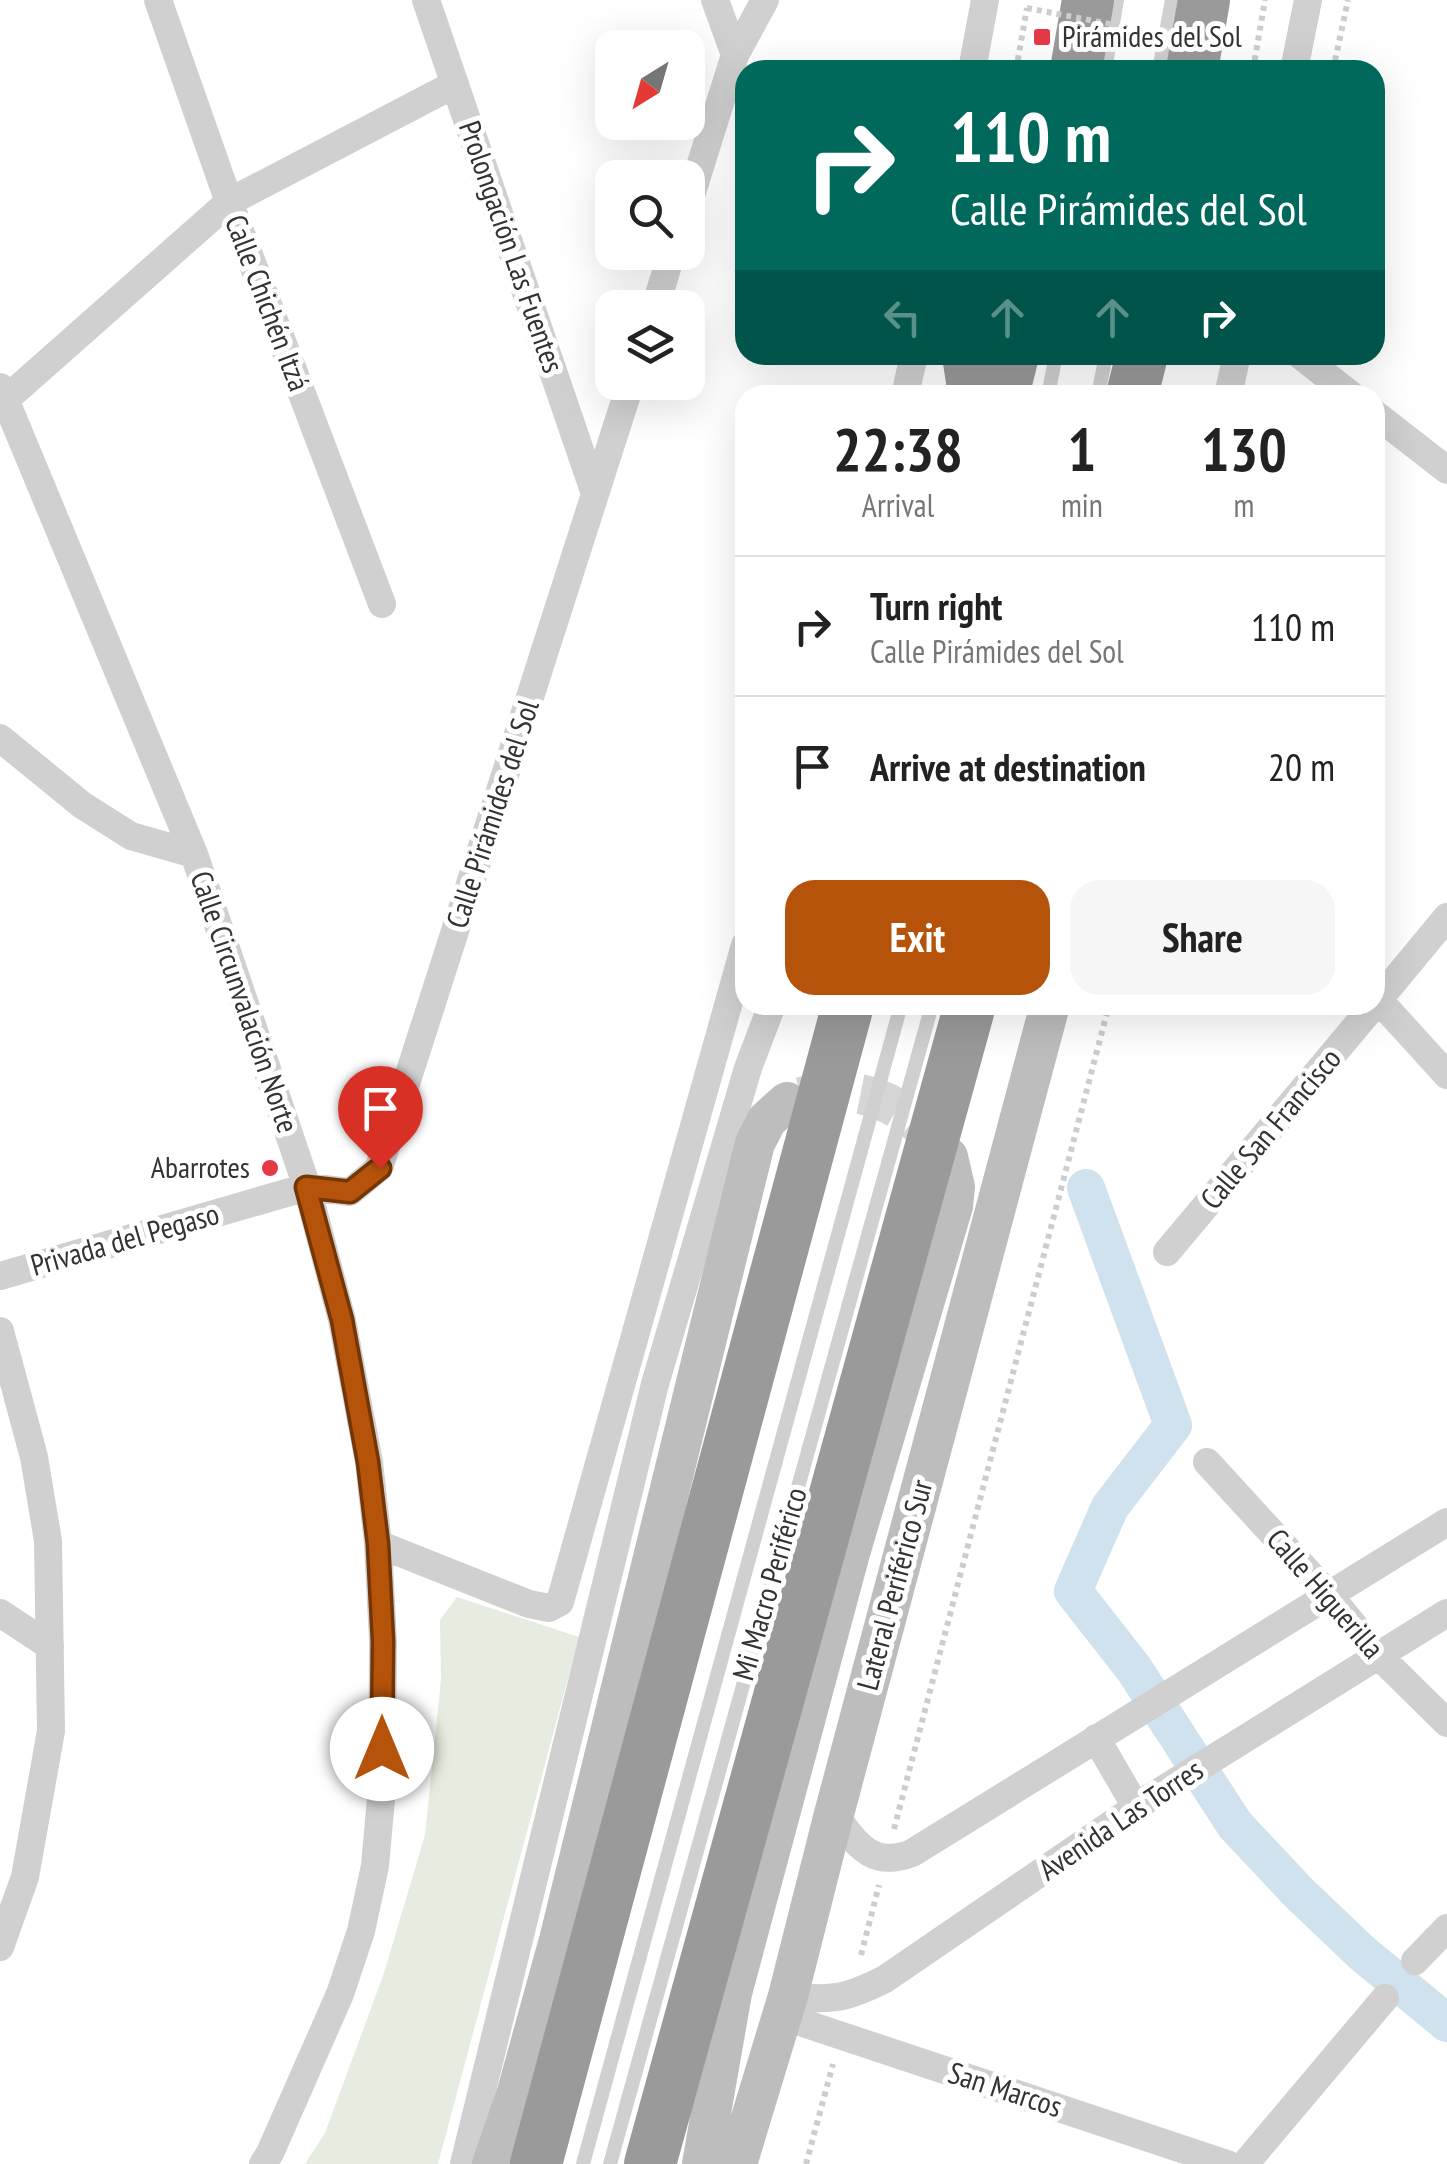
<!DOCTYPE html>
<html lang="en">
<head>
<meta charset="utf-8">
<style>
  body { margin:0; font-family:"PT Sans Narrow",sans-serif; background:#f6f6f6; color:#222; height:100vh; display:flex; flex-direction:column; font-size:38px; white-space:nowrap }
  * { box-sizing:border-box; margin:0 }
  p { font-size:32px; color:#767676 }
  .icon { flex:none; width:55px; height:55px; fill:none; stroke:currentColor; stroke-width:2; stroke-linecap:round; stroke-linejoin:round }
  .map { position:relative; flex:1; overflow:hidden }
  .details { position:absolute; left:735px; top:385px; width:650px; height:630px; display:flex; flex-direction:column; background:#fff; border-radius:30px; box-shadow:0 10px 40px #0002 }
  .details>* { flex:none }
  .top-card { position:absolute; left:735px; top:60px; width:650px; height:305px; border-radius:30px; box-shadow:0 10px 40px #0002; background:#00695c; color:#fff; overflow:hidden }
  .needle { width:65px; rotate:217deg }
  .buttons { position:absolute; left:595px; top:30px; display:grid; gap:20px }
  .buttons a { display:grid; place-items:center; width:110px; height:110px; border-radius:20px; background:#fff; box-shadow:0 10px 40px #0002; font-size:50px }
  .pin { position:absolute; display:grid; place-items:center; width:85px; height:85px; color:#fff; margin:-102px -42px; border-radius:50% 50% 50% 0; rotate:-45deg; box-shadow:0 0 10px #0007 }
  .pin .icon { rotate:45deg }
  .me { position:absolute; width:110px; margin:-55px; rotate:0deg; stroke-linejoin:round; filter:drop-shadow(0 0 8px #0008) }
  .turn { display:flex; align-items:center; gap:35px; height:210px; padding:0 50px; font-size:45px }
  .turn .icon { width:130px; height:130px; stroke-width:2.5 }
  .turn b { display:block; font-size:70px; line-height:85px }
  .lanes { display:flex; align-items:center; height:95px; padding:0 50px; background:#0003; justify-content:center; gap:50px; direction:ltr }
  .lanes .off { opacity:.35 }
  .eta { display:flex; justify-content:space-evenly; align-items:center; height:170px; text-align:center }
  .eta b { font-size:60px; font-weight:700; line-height:70px }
  .button { display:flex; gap:20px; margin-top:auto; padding:20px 50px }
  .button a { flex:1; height:115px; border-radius:30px; background:#b45309; color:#fff; font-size:40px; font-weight:700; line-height:115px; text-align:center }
  .button a+a { background:#f6f6f6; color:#222 }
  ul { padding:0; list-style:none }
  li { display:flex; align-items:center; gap:30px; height:140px; padding:0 50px; border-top:2px solid #e0e0e0 }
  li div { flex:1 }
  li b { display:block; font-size:38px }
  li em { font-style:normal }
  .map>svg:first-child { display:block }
</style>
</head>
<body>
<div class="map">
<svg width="1447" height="2164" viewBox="0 0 1447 2164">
  <rect width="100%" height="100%" fill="#fff"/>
  <!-- garden -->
  <path fill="#e6ecdf" d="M457 1597 579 1637 438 2164H305L325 2133 384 1973 425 1835 441 1680 440 1620Z"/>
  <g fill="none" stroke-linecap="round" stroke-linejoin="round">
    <!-- canal -->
    <path stroke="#cfe2ee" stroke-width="38" d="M1086 1188 1173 1425 1110 1507 1073 1591 1134 1669 1235 1825 1299 1893 1362 1953 1447 2023"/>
    <!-- secondary-tunnel -->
    <path stroke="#d6d6d6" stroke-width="40" stroke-dasharray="40 20" stroke-linecap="butt" d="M801 1097C864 1080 912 1107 948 1157"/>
    <!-- path -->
    <path stroke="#cdcdcd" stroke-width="6" stroke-dasharray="5 5" stroke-linecap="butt" d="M1016 70 1027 8
      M1253 70 1265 0
      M1333 70 1348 0
      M894 1829 1109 1005
      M861 1955 879 1885
      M806 2164 833 2064"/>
    <!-- lane -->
    <path stroke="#d0d0d0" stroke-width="14" d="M1105 70 1117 0
      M1159 70 1172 0
      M1048 395 1056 355
      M1098 395 1106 355
      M583 2164 901 1005
      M610 2164 932 1005"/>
    <!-- street -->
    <path stroke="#d0d0d0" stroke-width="28" d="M158 0 229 202 382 604
      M426 0 595 494
      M715 0 735 55
      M972 70 985 0
      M1294 70 1308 0
      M688 205 735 55 765 0
      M655 308 672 252
      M1300 355 1351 395
      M0 387 194 854 307 1187 342 1320 369 1462 378 1544 383 1641 382 1787 375 1866 361 1931 340 1994 270 2153 263 2164
      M905 395 914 355
      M1228 395 1237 355
      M5 400 229 202 455 84
      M1375 414 1447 470
      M0 738 82 805 131 836 194 854
      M1375 996 1447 1075
      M1375 1004 1447 917
      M1167 1252 1374 1005
      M0 1276 307 1187 350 1192 379 1168 631 382
      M0 1331 34 1457 48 1541 51 1731 25 1877 0 1947
      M1207 1462 1329 1595 1379 1656 1447 1723
      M378 1544 529 1604 549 1608 560 1602 745 945
      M0 1613 50 1646
      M1096 1738 1136 1807
      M834 1814C856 1843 871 1869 912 1853L1447 1522
      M1415 1961 1447 1928
      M788 1996C830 2001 846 1999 885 1979L1148 1799 1447 1613
      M782 2016 1227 2164
      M464 2164 655 1384 748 1068 772 1005
      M1245 2164 1385 1998"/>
    <!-- secondary -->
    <path stroke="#bdbdbd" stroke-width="40" d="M492 2164 517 2092 559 1940 755 1143 767 1120 787 1102
      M702 2164 732 1993 850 1553 953 1206 955 1187 948 1157
      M737 2164 788 1996 834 1814 1050 1005"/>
    <!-- highway -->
    <path stroke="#9a9a9a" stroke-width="52" d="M1076 70 1088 0
      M1192 70 1204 0
      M968 355 974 395
      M1003 395 1013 355
      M1132 395 1142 355
      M536 2164 848 1005
      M650 2164 970 1005"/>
    <!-- path-bridge -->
    <path stroke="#cdcdcd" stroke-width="6" stroke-dasharray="5 5" stroke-linecap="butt" d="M1027 8 1234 48"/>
  </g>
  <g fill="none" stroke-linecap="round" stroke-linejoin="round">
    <defs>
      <path id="route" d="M380 1168 350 1192 306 1187 342 1320 368 1462 378 1544 383 1641 382 1749"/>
    </defs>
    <!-- route casing -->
    <use href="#route" stroke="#753606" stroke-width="25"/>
    <!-- route -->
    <use href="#route" stroke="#b45309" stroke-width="18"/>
  </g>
  <!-- markers -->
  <g fill="#e63946" stroke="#fff" stroke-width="4">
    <rect x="1032" y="27" width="20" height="20" rx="5"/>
    <circle cx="270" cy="1168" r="10"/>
  </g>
  <g text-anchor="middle" stroke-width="10" stroke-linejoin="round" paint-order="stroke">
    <!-- poi labels -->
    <g font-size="30" fill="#333" stroke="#fff" text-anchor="start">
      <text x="1062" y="47">Pirámides del Sol</text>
      <text x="250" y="1178" text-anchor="end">Abarrotes</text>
    </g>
    <!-- street labels -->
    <g font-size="30" fill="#333" stroke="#fff">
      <text transform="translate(511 247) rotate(71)" y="10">Prolongación Las Fuentes</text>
      <text transform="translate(267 303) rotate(69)" y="10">Calle Chichén Itzá</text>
      <text transform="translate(493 814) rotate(-72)" y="10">Calle Pirámides del Sol</text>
      <text transform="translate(244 1002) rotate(71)" y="10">Calle Circunvalación Norte</text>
      <text transform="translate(1271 1129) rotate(-50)" y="10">Calle San Francisco</text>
      <text transform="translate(125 1240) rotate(-16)" y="10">Privada del Pegaso</text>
      <text transform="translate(770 1584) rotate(-74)" y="10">Mi Macro Periférico</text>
      <text transform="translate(895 1585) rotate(-75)" y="10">Lateral Periférico Sur</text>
      <text transform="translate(1325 1594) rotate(49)" y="10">Calle Higuerilla</text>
      <text transform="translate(1121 1820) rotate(-34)" y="10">Avenida Las Torres</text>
      <text transform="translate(1005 2090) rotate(18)" y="10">San Marcos</text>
    </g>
  </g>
</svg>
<div class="buttons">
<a><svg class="needle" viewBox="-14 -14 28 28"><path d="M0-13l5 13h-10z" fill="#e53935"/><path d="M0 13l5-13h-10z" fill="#767676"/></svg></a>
<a><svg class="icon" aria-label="search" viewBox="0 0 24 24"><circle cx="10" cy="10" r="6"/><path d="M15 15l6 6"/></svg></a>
<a><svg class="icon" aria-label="layers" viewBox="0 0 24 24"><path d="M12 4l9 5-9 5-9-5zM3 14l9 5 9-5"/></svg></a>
</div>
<div class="pin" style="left:380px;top:1168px;background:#d93025"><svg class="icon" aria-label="arrive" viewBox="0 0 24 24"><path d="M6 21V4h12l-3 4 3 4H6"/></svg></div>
<svg class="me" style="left:382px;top:1749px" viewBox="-20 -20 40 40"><circle r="19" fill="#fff"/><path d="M0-13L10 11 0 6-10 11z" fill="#b45309"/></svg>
<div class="top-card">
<div class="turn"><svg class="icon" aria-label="right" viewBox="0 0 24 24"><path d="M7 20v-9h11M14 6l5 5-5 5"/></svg><div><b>110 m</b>Calle Pirámides del Sol</div></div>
<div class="lanes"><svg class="icon off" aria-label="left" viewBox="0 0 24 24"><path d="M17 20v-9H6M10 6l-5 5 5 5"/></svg><svg class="icon off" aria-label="ahead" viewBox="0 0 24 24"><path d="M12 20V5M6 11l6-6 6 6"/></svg><svg class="icon off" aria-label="ahead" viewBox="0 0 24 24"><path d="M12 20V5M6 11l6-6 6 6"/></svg><svg class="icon" aria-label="right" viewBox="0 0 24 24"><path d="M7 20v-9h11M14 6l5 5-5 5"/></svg></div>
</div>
<section class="details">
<div class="eta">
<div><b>22:38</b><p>Arrival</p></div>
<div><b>1</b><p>min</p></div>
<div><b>130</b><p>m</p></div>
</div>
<ul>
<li><svg class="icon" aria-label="right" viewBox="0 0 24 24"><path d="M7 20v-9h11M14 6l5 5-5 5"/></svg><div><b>Turn right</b><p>Calle Pirámides del Sol</p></div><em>110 m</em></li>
<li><svg class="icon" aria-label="arrive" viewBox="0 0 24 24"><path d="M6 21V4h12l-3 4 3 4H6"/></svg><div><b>Arrive at destination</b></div><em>20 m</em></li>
</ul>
<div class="button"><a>Exit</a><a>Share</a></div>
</section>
</div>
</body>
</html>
